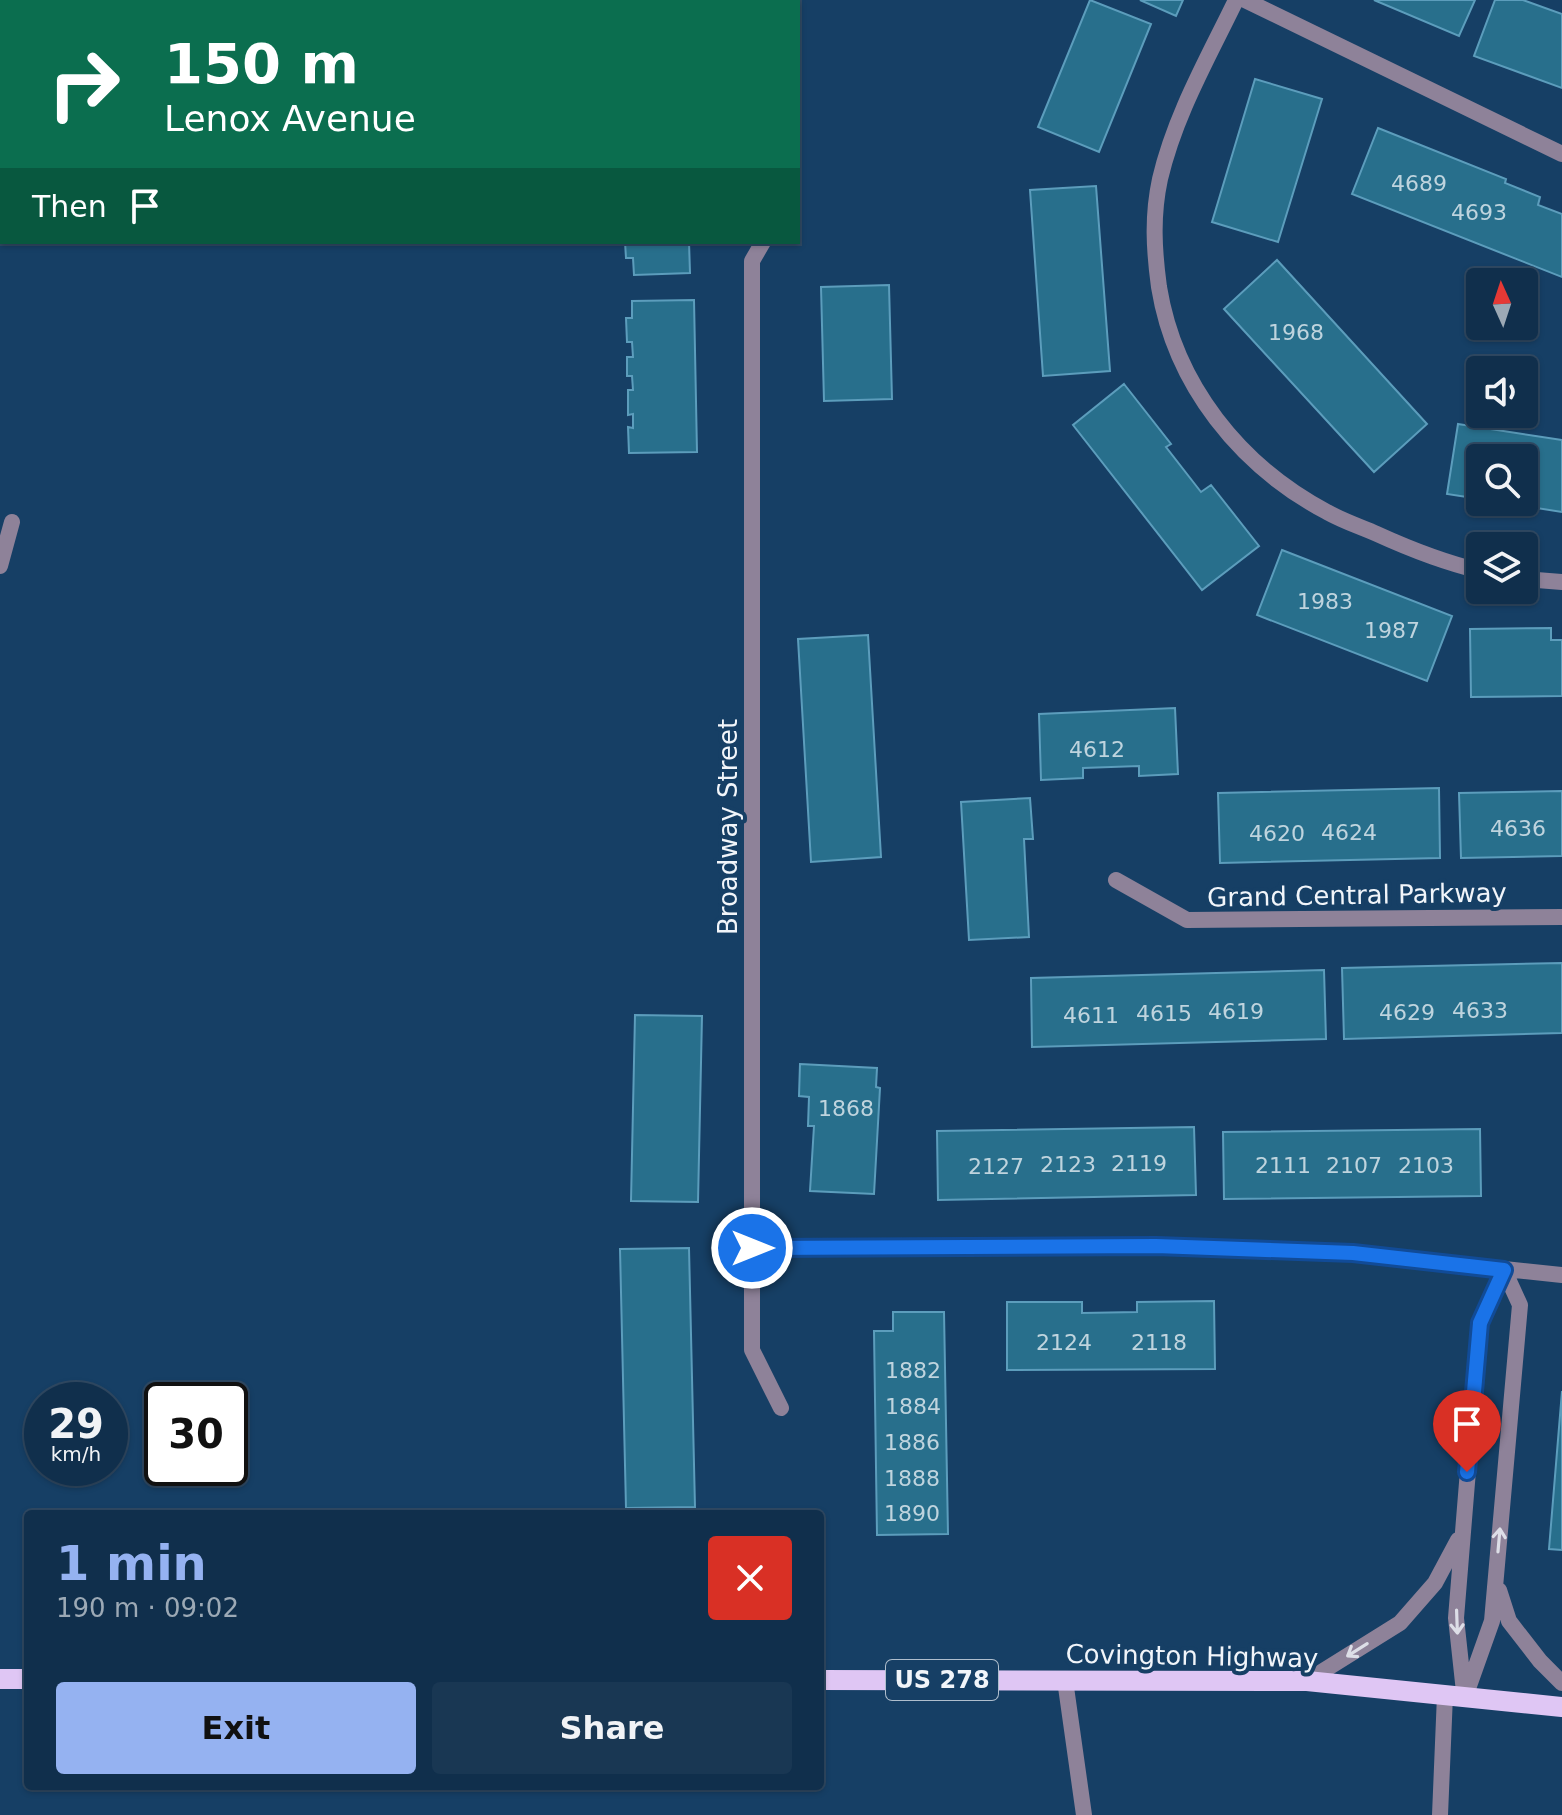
<!DOCTYPE html>
<html lang="en">
<head>
<meta charset="utf-8">
<style>
  body { margin:0; font-family:"DejaVu Sans",sans-serif; background:#193753; color:#f1f3f6; height:100vh; display:flex; flex-direction:column; font-size:30px; white-space:nowrap }
  * { box-sizing:border-box; margin:0 }
  p { font-size:26px; color:#9ca9b5 }
  .icon { flex:none; width:44px; height:44px; fill:none; stroke:currentColor; stroke-width:2; stroke-linecap:round; stroke-linejoin:round }
  .map { position:relative; flex:1; overflow:hidden }
  .details { position:absolute; left:24px; top:1510px; width:800px; height:280px; display:flex; flex-direction:column; background:#102f4c; border-radius:8px; box-shadow:0 2px 6px #0004,0 0 0 2px #304a64 }
  .details>* { flex:none }
  .hud { position:absolute; left:0px; top:0px; width:800px; height:244px; box-shadow:0 2px 6px #0004,0 0 0 2px #304a64; background:#0b6e4f; color:#fff; overflow:hidden }
  .needle { width:52px; rotate:357deg }
  .tools { position:absolute; left:1466px; top:268px; display:grid; gap:16px }
  .tools a { display:grid; place-items:center; width:72px; height:72px; border-radius:8px; background:#102f4c; box-shadow:0 2px 6px #0004,0 0 0 2px #304a64; font-size:40px }
  .speed { position:absolute; left:24px; top:1382px; display:flex; gap:16px; font-size:40px; font-weight:700; text-align:center }
  .speed>* { display:grid; place-content:center; width:104px; height:104px; border-radius:50%; background:#102f4c; box-shadow:0 2px 6px #0004,0 0 0 2px #304a64; line-height:1 }
  .speed small { font-size:20px; font-weight:400 }
  .speed .limit { border:4px solid #111; border-radius:12px; background:#fff; color:#111 }
  .pin { position:absolute; display:grid; place-items:center; width:68px; height:68px; color:#fff; margin:-82px -34px; border-radius:50% 50% 50% 0; rotate:-45deg; box-shadow:0 0 8px #0007 }
  .pin .icon { rotate:45deg }
  .me { position:absolute; width:88px; margin:-44px; rotate:90deg; stroke-linejoin:round; filter:drop-shadow(0 0 6px #0008) }
  .turn { display:flex; align-items:center; gap:28px; height:168px; padding:0 32px; font-size:36px }
  .turn .icon { width:104px; height:104px; stroke-width:2.5 }
  .turn b { display:block; font-size:56px; line-height:68px }
  .then { display:flex; align-items:center; height:76px; padding:0 32px; background:#0003; gap:16px; font-size:30px }
  .round { display:grid; place-items:center; flex:none; width:84px; height:84px; border-radius:8px; background:#193753 }
  .head { display:flex; align-items:center; justify-content:space-between; height:136px; padding:0 32px }
  h1 { font-size:48px; font-weight:700; line-height:60px; color:#95b2f1 }
  .action { display:flex; gap:16px; margin-top:auto; padding:16px 32px }
  .action a { flex:1; height:92px; border-radius:8px; background:#95b2f1; color:#111; font-size:32px; font-weight:700; line-height:92px; text-align:center }
  .action a+a { background:#193753; color:#f1f3f6 }
  .map>svg:first-child { display:block }
</style>
</head>
<body>
<div class="map">
<svg width="1562" height="1815" viewBox="0 0 1562 1815">
  <rect width="100%" height="100%" fill="#163f65"/>
  <!-- building -->
  <path fill="#286f8c" stroke="#5c9dbc" stroke-width="2" d="M1090 0 1151 24 1099 152 1038 127Z
    M1140 0H1183L1176 16Z
    M1374 0H1475L1459 36Z
    M1495 0H1523L1562 14V88L1474 56Z
    M1255 79 1322 99 1278 242 1212 222Z
    M1378 128 1506 179 1505 183 1540 197 1538 205 1562 214V277L1352 194Z
    M1096 186 1110 371 1043 376 1030 190Z
    M625 242H689L690 273 634 275 633 258H626Z
    M1277 260 1427 424 1374 472 1224 309Z
    M889 285 892 399 824 401 821 287Z
    M694 300 697 452 629 453 628 427 633 428V414L628 415V390H633L632 376H627V357H633L632 342H627L626 318H632V301Z
    M1124 384 1171 444 1166 447 1201 492 1211 485 1259 546 1202 590 1073 425Z
    M1458 424 1562 440V512L1499 502H1524V458H1480V499L1447 494Z
    M1282 550 1452 616 1427 681 1257 615Z
    M1551 628V640H1562V696L1471 697 1470 629Z
    M868 635 881 857 811 862 798 639Z
    M1175 708 1178 774 1139 776V766L1083 768V778L1041 780 1039 714Z
    M1439 788 1440 858 1220 863 1218 793Z
    M1562 791V856L1461 858 1459 793Z
    M1030 798 1033 839H1024L1029 937 969 940 961 802Z
    M1562 963V1033L1344 1039 1342 968Z
    M1324 970 1326 1039 1032 1047 1031 978Z
    M635 1015 702 1016 698 1202 631 1201Z
    M800 1064 877 1068 876 1087 880 1088 874 1194 810 1191 814 1126H808L809 1097 799 1096Z
    M1194 1127 1196 1195 938 1200 937 1131Z
    M1480 1129 1481 1196 1224 1199 1223 1132Z
    M689 1248 695 1507 626 1508 620 1249Z
    M1214 1301 1215 1369 1007 1370V1302H1082V1313L1137 1312V1302Z
    M893 1312H944L948 1534 877 1535 874 1331H893Z
    M1562 1391V1550L1549 1549Z"/>
  <g fill="none" stroke-linecap="round" stroke-linejoin="round">
    <!-- lane -->
    <path stroke="#8e8299" stroke-width="16" d="M0 566 12 522
      M1065 1680 1084 1815
      M1440 1815 1445 1695"/>
    <!-- street -->
    <path stroke="#8e8299" stroke-width="16" d="M1236 0C1208 58 1175 115 1160 179 1152 216 1154 250 1159 287 1175 385 1240 466 1327 512 1343 521 1361 527 1377 534 1412 550 1443 562 1480 571
      M1245 0 1562 154
      M763 242 752 261V1350L781 1408
      M1524 579 1562 582
      M1116 880 1187 920 1562 917
      M752 1248 1156 1246 1353 1253 1562 1275
      M1499 1590 1509 1621 1540 1661 1562 1683
      M1307 1681 1400 1623 1435 1583 1458 1540
      M1464 1692 1456 1618 1480 1323 1504 1270
      M1465 1697 1492 1621 1520 1305 1504 1270"/>
    <!-- primary -->
    <path stroke="#dfc6f4" stroke-width="20" d="M0 1679H28
      M820 1680 1307 1681 1562 1707"/>
  </g>
  <!-- one-way arrows -->
  <defs><path id="oneway-shaft" d="M-6 0H5M1.5-3L5.5 0L1.5 3" fill="none" stroke-width="1.6" stroke-linecap="round" stroke-linejoin="round" transform="scale(2)"/></defs>
  <g stroke="#dddee7">
    <use href="#oneway-shaft" transform="translate(1499 1540) rotate(-85)"/>
    <use href="#oneway-shaft" transform="translate(1457 1622) rotate(88)"/>
    <use href="#oneway-shaft" transform="translate(1357 1650) rotate(148)"/>
  </g>
  <g fill="none" stroke-linecap="round" stroke-linejoin="round">
    <defs>
      <path id="route" d="M752 1248 1156 1246 1353 1253 1504 1270 1480 1323 1467 1472"/>
    </defs>
    <!-- route casing -->
    <use href="#route" stroke="#114b97" stroke-width="20"/>
    <!-- route -->
    <use href="#route" stroke="#1a73e8" stroke-width="14"/>
  </g>
  <g text-anchor="middle" stroke-width="8" stroke-linejoin="round" paint-order="stroke">
    <!-- number labels -->
    <g font-size="22" fill="#bfd4de">
      <text x="1419" y="191">4689</text>
      <text x="1479" y="220">4693</text>
      <text x="1296" y="340">1968</text>
      <text x="1325" y="609">1983</text>
      <text x="1392" y="638">1987</text>
      <text x="1097" y="757">4612</text>
      <text x="1518" y="836">4636</text>
      <text x="1349" y="840">4624</text>
      <text x="1277" y="841">4620</text>
      <text x="1480" y="1018">4633</text>
      <text x="1236" y="1019">4619</text>
      <text x="1407" y="1020">4629</text>
      <text x="1164" y="1021">4615</text>
      <text x="1091" y="1023">4611</text>
      <text x="846" y="1116">1868</text>
      <text x="1139" y="1171">2119</text>
      <text x="1068" y="1172">2123</text>
      <text x="1283" y="1173">2111</text>
      <text x="1354" y="1173">2107</text>
      <text x="1426" y="1173">2103</text>
      <text x="996" y="1174">2127</text>
      <text x="1064" y="1350">2124</text>
      <text x="1159" y="1350">2118</text>
      <text x="913" y="1378">1882</text>
      <text x="913" y="1414">1884</text>
      <text x="912" y="1450">1886</text>
      <text x="912" y="1486">1888</text>
      <text x="912" y="1521">1890</text>
    </g>
    <!-- shield labels -->
    <rect fill="#163f65" stroke="#afbecd" stroke-width="2" x="886" y="1660" width="112" height="40" rx="6"/>
    <g font-size="24" font-weight="bold" fill="#f1f5fa">
      <text x="942" y="1688">US 278</text>
    </g>
    <!-- street labels -->
    <g font-size="26" fill="#f1f5fa" stroke="#163f65">
      <text transform="translate(728 827) rotate(-90)" y="9">Broadway Street</text>
      <text transform="translate(1357 895) rotate(-1)" y="9">Grand Central Parkway</text>
      <text transform="translate(1192 1656) rotate(1)" y="9">Covington Highway</text>
    </g>
  </g>
</svg>
<div class="tools">
<a><svg class="needle" viewBox="-14 -14 28 28"><path d="M0-13l5 13h-10z" fill="#e53935"/><path d="M0 13l5-13h-10z" fill="#9ca9b5"/></svg></a>
<a><svg class="icon" aria-label="sound" viewBox="0 0 24 24"><path d="M4 9h4l5-4v14l-5-4H4zM17 9q2 3 0 6"/></svg></a>
<a><svg class="icon" aria-label="search" viewBox="0 0 24 24"><circle cx="10" cy="10" r="6"/><path d="M15 15l6 6"/></svg></a>
<a><svg class="icon" aria-label="layers" viewBox="0 0 24 24"><path d="M12 4l9 5-9 5-9-5zM3 14l9 5 9-5"/></svg></a>
</div>
<div class="speed"><div>29<small>km/h</small></div><div class="limit">30</div></div>
<div class="pin" style="left:1467px;top:1472px;background:#d93025"><svg class="icon" aria-label="arrive" viewBox="0 0 24 24"><path d="M6 21V4h12l-3 4 3 4H6"/></svg></div>
<svg class="me" style="left:752px;top:1248px" viewBox="-20 -20 40 40"><circle r="17" fill="#1a73e8" stroke="#fff" stroke-width="3"/><path d="M0-11L8 9 0 5-8 9z" fill="#fff"/></svg>
<div class="hud">
<div class="turn"><svg class="icon" aria-label="right" viewBox="0 0 24 24"><path d="M7 20v-9h11M14 6l5 5-5 5"/></svg><div><b>150 m</b>Lenox Avenue</div></div>
<div class="then">Then<svg class="icon" aria-label="arrive" viewBox="0 0 24 24"><path d="M6 21V4h12l-3 4 3 4H6"/></svg></div>
</div>
<section class="details">
<div class="head"><div><h1>1 min</h1><p>190 m · 09:02</p></div><a class="round" style="background:#d93025;color:#fff"><svg class="icon" aria-label="close" viewBox="0 0 24 24"><path d="M6 6l12 12M18 6L6 18"/></svg></a></div>
<div class="action"><a>Exit</a><a>Share</a></div>
</section>
</div>
</body>
</html>
